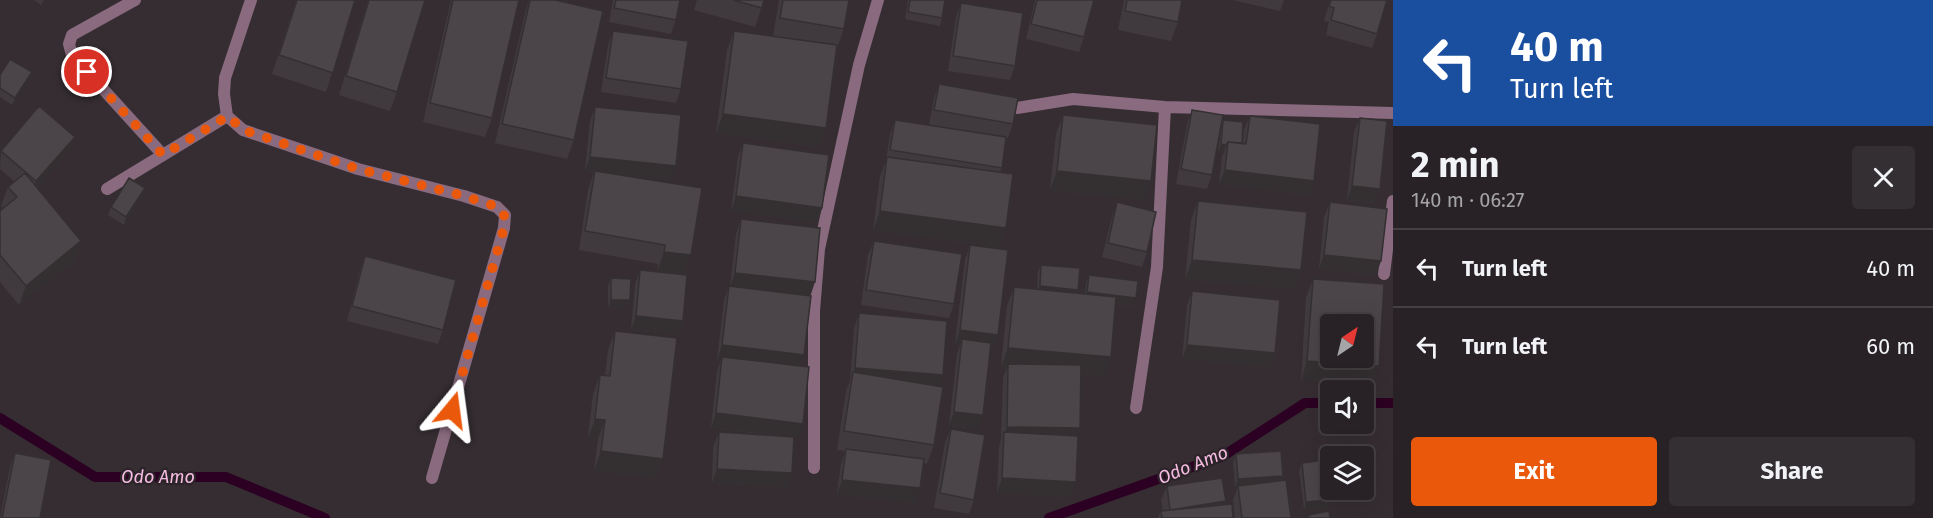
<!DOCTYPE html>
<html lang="en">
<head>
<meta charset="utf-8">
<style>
  body { margin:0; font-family:"Fira Sans",sans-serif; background:#342f32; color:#f1f3f6; height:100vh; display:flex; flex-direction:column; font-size:22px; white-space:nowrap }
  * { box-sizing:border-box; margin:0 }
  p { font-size:20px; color:#a5a4a7 }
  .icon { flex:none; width:33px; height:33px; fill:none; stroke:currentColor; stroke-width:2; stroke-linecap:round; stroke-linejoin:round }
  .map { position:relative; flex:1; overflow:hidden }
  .sheet { display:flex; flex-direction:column; background:#282226; width:540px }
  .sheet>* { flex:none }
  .guide { background:#1a4fa0; color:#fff; overflow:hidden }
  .needle { width:39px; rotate:35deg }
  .tools { position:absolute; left:1320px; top:314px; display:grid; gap:12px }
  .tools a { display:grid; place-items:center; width:54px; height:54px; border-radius:6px; background:#282226; box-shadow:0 6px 24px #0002,0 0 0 2px #443f43; font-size:30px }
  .pin { position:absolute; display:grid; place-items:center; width:51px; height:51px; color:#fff; margin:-26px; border:3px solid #fff; border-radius:50%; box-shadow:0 2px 6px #0007 }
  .me { position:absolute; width:66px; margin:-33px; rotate:16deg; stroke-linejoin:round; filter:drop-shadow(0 0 4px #0008) }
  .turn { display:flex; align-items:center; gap:21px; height:126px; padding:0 18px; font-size:27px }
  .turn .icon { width:78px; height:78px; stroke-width:2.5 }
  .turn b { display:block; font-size:42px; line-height:51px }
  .round { display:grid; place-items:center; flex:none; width:63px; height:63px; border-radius:6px; background:#342f32 }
  .summary { display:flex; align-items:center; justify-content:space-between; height:102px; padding:0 18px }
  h1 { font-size:36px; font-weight:700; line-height:45px }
  .primary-button { display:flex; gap:12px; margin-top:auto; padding:12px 18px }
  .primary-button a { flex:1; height:69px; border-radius:6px; background:#ea580c; color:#fff; font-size:24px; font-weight:700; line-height:69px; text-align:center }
  .primary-button a+a { background:#342f32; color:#f1f3f6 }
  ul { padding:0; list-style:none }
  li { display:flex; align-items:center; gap:18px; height:78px; padding:0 18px; border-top:2px solid #443f43 }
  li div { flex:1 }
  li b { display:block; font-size:22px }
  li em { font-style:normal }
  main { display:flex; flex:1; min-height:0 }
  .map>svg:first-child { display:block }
</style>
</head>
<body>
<main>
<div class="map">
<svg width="1393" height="518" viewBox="0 0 1393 518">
  <rect width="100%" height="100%" fill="#352d32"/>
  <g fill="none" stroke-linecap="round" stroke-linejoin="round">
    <!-- stream -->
    <path stroke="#2c0022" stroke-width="10" d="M1364 403H1393
      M0 418 95 477H226L325 518
      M1049 518 1223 456 1305 403H1330"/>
    <!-- lane -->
    <path stroke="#896a7e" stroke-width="12" d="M135 0 72 35 69 44 72 55 163 155
      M107 189 227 116"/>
    <!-- street -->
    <path stroke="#896a7e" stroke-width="12" d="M251 0 225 78 224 94 227 116 243 130 358 169 464 196 497 207 505 215 504 228 432 478
      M1017 108 1073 99 1165 107 1393 113
      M1384 274 1393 201
      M1136 408 1157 267 1165 107
      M814 468V311L819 249 859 65 878 0"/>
  </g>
  <!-- wall -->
  <path fill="#403a3e" d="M34 0H44L41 5Z
    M296 0H355L326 92 272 74Z
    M368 0H425L397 92 390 111 339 95Z
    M451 0H519L492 118 485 137 423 122Z
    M529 0H555L574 140 567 159 495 143 525 13Z
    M613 0H680L676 20 671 34 609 22Z
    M697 0H764L755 27 694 10Z
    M779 0H849L844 29 837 48 826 128 819 147 716 133 727 50 734 31 773 36Z
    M908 0H945L942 18 940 26 905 19Z
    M1035 0H1094L1084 37 1079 52 1026 39Z
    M1124 0H1182L1178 22 1171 41 1118 30Z
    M1233 0H1284L1280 11Z
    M1330 0H1387L1377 34 1372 48 1326 35 1329 22 1324 21Z
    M961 3 1015 66 1010 80 948 71 956 17Z
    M613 31 681 89 676 103 601 92 608 45Z
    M0 75 29 80 12 105 0 97Z
    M939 84 1013 124 1008 138H1006L1002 168 1000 172 999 247 873 230 880 176 886 161 890 134 895 120 929 125 934 98Z
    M595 107 671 180 624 175 691 255 684 274 657 271 658 264 579 250 588 190 594 172 585 171 590 121Z
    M1192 110 1212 175 1207 189 1176 184 1187 124Z
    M1063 115 1144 200 1050 190 1056 134Z
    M1250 116 1314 181 1309 195 1219 184 1222 156 1224 153 1218 152 1221 128 1223 120 1242 143 1243 144 1244 130Z
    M1360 118 1380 189 1374 203 1347 200 1354 132Z
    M743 143 822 208 817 223 731 211 738 157Z
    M1 151H69L37 188 81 241 75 260 19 305 0 282V211L3 208 1 206 8 187 15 182 0 169Z
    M142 196 124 225 108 215 111 207Z
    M1198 201 1301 270 1294 289 1185 279 1191 220Z
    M1117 202 1147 252 1142 267 1102 257 1112 217Z
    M1330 202 1376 275 1319 269 1324 217Z
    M741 219 810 296 804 355 800 366 798 438H794L792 473 787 487 712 483 713 447 719 432 777 436 711 428 717 371 721 360H717L724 300 729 286H730L736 234Z
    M874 241 954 304 949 318 861 305 868 255Z
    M970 245 992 349H990L978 429 949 426 957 354 960 345 955 344 965 260Z
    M365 256 443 330 438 344 347 321 360 270Z
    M1041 265 1077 293 1085 294 1086 283 1089 275 1133 306 1115 304 1104 376 1081 374 1080 428 1077 436 1071 497 997 493 999 447 1001 439 1003 378 1007 368 1001 367 1007 306 1014 287 1037 289 1038 272Z
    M640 270 683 321 678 335 631 330 635 284Z
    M611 278 627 308 608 307V286Z
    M1313 279 1379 366 1372 385 1301 380 1306 298Z
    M1192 291 1275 353 1270 367 1182 359 1187 306Z
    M859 313 939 386 934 445 927 464 923 463 915 503 837 494 841 464 845 451 837 450 846 391 850 381 854 328Z
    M615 331 656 478 594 470 598 439 588 438 593 394 600 375 605 376 608 350Z
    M951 429 974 500 969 514 934 508 945 443Z
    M15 453 40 518H0L10 467Z
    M1236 454 1283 476 1281 481 1291 518H1235L1233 500 1238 487H1235L1233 462Z
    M1302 463 1331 500 1328 508 1304 510 1299 471Z
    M1167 486 1226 501 1224 505 1233 518H1158L1161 511H1163L1161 500Z"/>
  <!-- shaded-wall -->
  <path fill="#343032" d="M32 72 29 80 12 105 15 98Z
    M723 114 826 128 819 147 716 133Z
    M75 137 69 151 31 195 36 181Z
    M1221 144 1226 145 1224 153 1218 152Z
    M590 157 676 166 671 180 585 171Z
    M1225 170 1314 181 1309 195 1219 184Z
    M1057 171 1151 181 1144 200 1050 190Z
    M1352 186 1380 189 1374 203 1347 200Z
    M145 188 142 196 124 225 126 217Z
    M736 196 822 208 817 223 731 211Z
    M880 211 1006 228 999 247 873 230Z
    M81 241 75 260 19 305 26 286Z
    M664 252 691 255 684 274 657 271Z
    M1324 255 1381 261 1376 275 1319 269Z
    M1192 260 1301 270 1294 289 1185 279Z
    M735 273 815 282 810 297 730 287Z
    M1040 286 1078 290 1075 298 1037 294Z
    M1087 292 1136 298 1133 306 1084 300Z
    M611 300H630L627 308 608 307Z
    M636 316 683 321 678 335 631 330Z
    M960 330 998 335 992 349 961 345 962 339 960 345 955 344Z
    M722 345 804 355 799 369 722 357 721 360H717Z
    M1187 345 1275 353 1270 367 1182 359Z
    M1008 348 1111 357 1104 376 1008 368V364L1007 368 1001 367Z
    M1307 361 1379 366 1372 385 1301 380Z
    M855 368 943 375 938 390 853 374Z
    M954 412 983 415 978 429 949 426Z
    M716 413 803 424 798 438 711 428Z
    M595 419 605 420 598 439 588 438Z
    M1007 427 1080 428 1075 443 1004 434Z
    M601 451 663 459 656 478 594 470Z
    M717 469 792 473 787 487 712 483Z
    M1283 476 1280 483 1235 487 1238 479Z
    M1002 478 1076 482 1071 497 997 493Z
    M842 480 920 488 915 503 837 494Z
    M1331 500 1328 508 1304 510 1306 502Z
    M1226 501 1220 515 1170 510Z"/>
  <!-- building -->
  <path fill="#4b4448" stroke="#343032" stroke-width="1.5" fill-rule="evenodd" d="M297 0H355L333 73 279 55Z
    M369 0H425L397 92 346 76Z
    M453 0H519L492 118 430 103Z
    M530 0H555L603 11 574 140 502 124Z
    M616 0H680L676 20 614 8Z
    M733 0H764L762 8Z
    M783 0H849L844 29 780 18Z
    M910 0H945L942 18 908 12Z
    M1037 0H1094L1084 37 1031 24Z
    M1127 0H1182L1178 22 1125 11Z
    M1331 0H1387L1377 34 1331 20 1334 8 1329 6Z
    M961 3 1023 13 1015 66 953 56Z
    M613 31 688 41 681 89 606 78Z
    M734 31 837 45 826 128 723 114Z
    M10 59 32 72 15 98 0 88V75Z
    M939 84 1018 98 1013 124 934 110Z
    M39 106 75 137 36 181 1 151Z
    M595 107 681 115 676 166 590 157Z
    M1192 110 1223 115 1212 175 1181 169Z
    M1063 115 1157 125 1151 181 1057 171Z
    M1250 116 1320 124 1314 181 1225 170 1228 142 1246 144Z
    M1360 118 1387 121 1380 189 1352 186Z
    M895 120 1006 137 1002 168 890 150Z
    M1223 120 1243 122 1242 143 1228 142 1226 145 1221 144Z
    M743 143 829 155 822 208 736 196Z
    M887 157 1013 174 1006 228 880 211Z
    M595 171 702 188 691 255 664 252 665 245 585 231Z
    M25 173 81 241 26 286 0 255V211L17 197 8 187Z
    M129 178 145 188 126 217 111 207Z
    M1198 201 1307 212 1301 270 1192 260Z
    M1117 202 1156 212 1147 252 1108 243Z
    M1330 202 1387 209 1381 261 1324 255Z
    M741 219 820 228 815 282 735 273Z
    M874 241 962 254 954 304 866 290Z
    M970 245 1008 250 998 335 960 330Z
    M365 256 456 280 443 330 352 306Z
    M1041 265 1080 268 1078 290 1040 286Z
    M640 270 687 275 683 321 636 316Z
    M1089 275 1138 281 1136 298 1087 292Z
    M611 278 631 279 630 300H611Z
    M1313 279 1384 284 1379 366 1307 361ZM1330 324H1364V357H1330Z
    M729 286 811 296 804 355 722 345Z
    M1014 287 1116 297 1111 357 1008 348Z
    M1192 291 1280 300 1275 353 1187 345Z
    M859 313 947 321 943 375 855 368Z
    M615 331 677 338 663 459 601 451 605 420 595 419 600 375 610 376Z
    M962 339 991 343 983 415 954 412Z
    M722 357 809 367 803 424 716 413Z
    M1008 364 1081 365 1080 428 1007 427Z
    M853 372 943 387 934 445 844 431Z
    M951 429 985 435 974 500 940 493Z
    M719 432 794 437 792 473 717 469Z
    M1004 432 1078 436 1076 482 1002 478Z
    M846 449 924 459 920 488 842 480Z
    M1281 451 1283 476 1238 479 1236 454Z
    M15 453 51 460 40 518H2Z
    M1326 460 1331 500 1306 502 1302 463Z
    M1222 478 1226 501 1170 510 1167 486Z
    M1286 480 1291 518H1242L1238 486Z
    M1232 504 1233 518H1162L1161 511Z
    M1329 511 1330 518H1309L1308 515Z"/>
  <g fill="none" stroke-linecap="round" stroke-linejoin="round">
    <!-- route -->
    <path stroke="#ea580c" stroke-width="10" stroke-dasharray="0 18" d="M87 72 163 155 228 116 243 130 358 169 464 196 498 207 504 215V228L452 410"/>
  </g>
  <g text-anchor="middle" stroke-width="4.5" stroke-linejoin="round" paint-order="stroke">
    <!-- water labels -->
    <g font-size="18" font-style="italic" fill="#f5bbe1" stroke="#2b2428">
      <text transform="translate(1193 465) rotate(-22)" y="6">Odo Amo</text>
      <text x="158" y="483">Odo Amo</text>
    </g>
  </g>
</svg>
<div class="tools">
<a><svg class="needle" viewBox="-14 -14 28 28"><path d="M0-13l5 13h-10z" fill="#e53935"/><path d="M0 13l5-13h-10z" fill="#a5a4a7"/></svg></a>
<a><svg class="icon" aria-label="sound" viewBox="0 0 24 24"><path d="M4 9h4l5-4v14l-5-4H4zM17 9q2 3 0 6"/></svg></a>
<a><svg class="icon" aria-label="layers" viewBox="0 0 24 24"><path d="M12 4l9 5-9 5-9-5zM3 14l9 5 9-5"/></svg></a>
</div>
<div class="pin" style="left:87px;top:72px;background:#d93025"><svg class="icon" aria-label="arrive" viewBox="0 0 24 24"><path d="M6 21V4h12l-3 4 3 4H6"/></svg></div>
<svg class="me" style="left:452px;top:410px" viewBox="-20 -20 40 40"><path d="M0-17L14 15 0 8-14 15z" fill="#ea580c" stroke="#fff" stroke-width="4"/></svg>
</div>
<section class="sheet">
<div class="guide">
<div class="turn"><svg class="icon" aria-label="left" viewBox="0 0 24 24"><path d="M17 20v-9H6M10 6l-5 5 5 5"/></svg><div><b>40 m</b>Turn left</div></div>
</div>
<div class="summary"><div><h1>2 min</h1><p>140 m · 06:27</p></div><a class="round"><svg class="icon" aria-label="close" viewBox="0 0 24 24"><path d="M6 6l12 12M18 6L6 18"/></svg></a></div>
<ul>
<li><svg class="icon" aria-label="left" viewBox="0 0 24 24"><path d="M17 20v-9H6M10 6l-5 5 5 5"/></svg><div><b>Turn left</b></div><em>40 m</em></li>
<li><svg class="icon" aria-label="left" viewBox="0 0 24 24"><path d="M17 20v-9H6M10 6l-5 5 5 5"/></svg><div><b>Turn left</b></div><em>60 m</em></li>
</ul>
<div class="primary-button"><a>Exit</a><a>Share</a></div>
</section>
</main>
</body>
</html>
